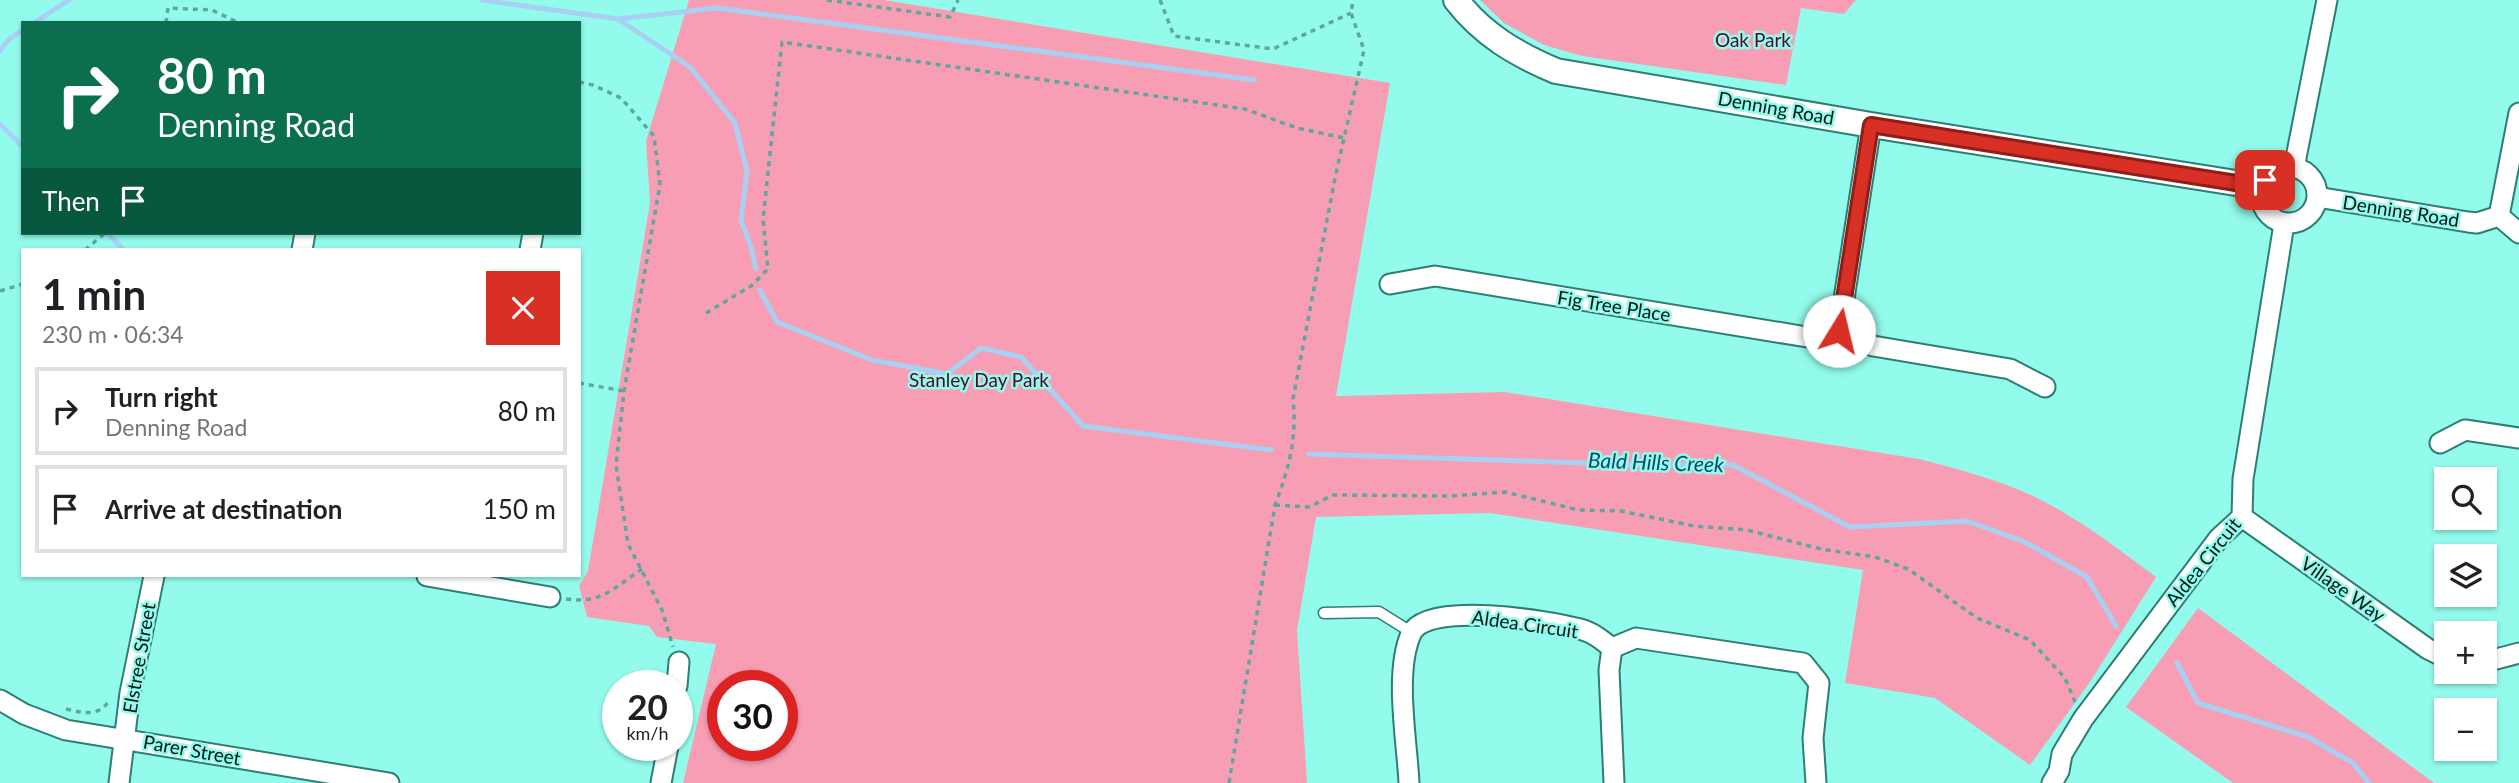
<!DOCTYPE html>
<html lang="en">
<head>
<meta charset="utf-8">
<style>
  body { margin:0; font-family:Lato,sans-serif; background:#f2f2f2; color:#202124; height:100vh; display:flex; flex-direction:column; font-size:26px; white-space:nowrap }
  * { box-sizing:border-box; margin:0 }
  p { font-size:23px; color:#757577 }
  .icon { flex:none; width:38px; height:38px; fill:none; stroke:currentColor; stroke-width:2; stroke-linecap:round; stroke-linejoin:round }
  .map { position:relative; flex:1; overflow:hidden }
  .details { position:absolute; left:21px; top:248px; width:560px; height:329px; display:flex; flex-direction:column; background:#fff; border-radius:0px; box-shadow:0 2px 5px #0004 }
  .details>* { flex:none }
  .top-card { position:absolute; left:21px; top:21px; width:560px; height:214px; border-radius:0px; box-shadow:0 2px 5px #0004; background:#0b6e4f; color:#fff; overflow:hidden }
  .fabs { position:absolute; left:2434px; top:467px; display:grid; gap:14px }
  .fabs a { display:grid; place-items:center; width:63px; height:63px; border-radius:0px; background:#fff; box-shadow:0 2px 5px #0004; font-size:35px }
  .speed { position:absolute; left:602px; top:670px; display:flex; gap:14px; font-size:35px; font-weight:700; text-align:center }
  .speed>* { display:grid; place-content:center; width:91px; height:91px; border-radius:50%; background:#fff; box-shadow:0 2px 5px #0004; line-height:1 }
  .speed small { font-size:18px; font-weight:400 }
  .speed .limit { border:10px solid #d22; background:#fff; color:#111 }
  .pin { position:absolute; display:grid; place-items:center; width:60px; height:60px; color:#fff; margin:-30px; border-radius:14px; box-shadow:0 4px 10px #0006 }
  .me { position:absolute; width:77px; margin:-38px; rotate:9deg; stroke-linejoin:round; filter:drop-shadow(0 0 5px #0008) }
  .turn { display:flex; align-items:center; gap:24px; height:147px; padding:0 21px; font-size:32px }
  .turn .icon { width:91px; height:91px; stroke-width:2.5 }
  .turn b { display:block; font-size:49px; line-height:60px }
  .then { display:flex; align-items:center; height:66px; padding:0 21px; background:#0003; gap:14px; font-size:26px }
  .round { display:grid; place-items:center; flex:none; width:74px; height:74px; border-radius:0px; background:#f2f2f2 }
  .headline { display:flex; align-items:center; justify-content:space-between; height:119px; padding:0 21px }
  h1 { font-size:42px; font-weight:700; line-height:52px }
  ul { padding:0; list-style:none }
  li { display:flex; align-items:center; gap:21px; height:88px; margin:0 14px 10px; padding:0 7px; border:4px solid #e0e0e0; border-radius:0px }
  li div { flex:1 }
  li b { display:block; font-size:26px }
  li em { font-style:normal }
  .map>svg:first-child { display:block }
</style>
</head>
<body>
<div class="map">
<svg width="2519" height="783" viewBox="0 0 2519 783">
  <rect width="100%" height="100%" fill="#93fbec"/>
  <!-- green -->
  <path fill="#f79eb4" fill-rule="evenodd" d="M689 0H884L1390 83 1336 396 1505 392 1919 459C1957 469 1997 479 2033 496 2077 517 2117 548 2156 577L2090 682 2030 765 1935 698 1845 683 1863 570 1490 513 1316 517 1297 631 1307 783H683L716 644 657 637 649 626 587 617 579 586 588 571 650 203 646 141ZM723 686H782V746H723Z
    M1480 0H1856L1844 14 1801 8 1786 85 1582 56 1544 45 1504 23Z
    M2198 608 2434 783H2233L2126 707Z"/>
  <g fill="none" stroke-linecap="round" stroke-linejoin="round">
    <!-- stream -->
    <path stroke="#a7d0f3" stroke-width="5" d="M482 0 618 19 690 67 735 123 747 171 741 220 751 247 756 269
      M618 19 717 8 1254 80
      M34 23 69 0
      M0 51 8 40 23 30
      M0 124 23 147
      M107 233 124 250
      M760 290 777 322 872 360 947 374 981 348 1021 357 1083 426 1271 450
      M1309 454 1647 465H1733L1850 527 1967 521 2025 542 2087 577 2116 626
      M2177 663 2198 703 2308 737 2353 763 2369 783"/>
    <defs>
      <path id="service" d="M1324 613 1379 612 1411 632"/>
      <path id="minor" d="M1871 125 1839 331 1873 346 2010 369 2045 387
        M2261 195a28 28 0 1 1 56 0a28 28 0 1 1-56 0Z
        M2294 168 2327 0
        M2317 197 2468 222 2477 223 2499 216 2519 233
        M2499 216 2519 113
        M302 250 305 233
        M530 250 533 233
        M1390 284 1435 276 1807 337 1839 331
        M2440 443 2465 430 2519 438
        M2242 517 2428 649 2446 658
        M427 576 550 597
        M1612 648 1609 670 1614 783
        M2485 662 2519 653
        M677 686 679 662
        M0 700 24 714 66 730 389 783
        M119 783 130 693 154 576
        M661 783 668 746
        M1409 783C1407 741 1394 672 1411 634 1426 600 1549 621 1580 629 1592 632 1602 640 1612 648L1636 638 1803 663 1819 683 1813 738 1816 783
        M2052 783 2059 771 2062 754 2083 719 2219 538 2242 517 2243 479 2284 224"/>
      <path id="tertiary" d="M1456 0C1483 35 1516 54 1556 71L1871 125 2261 187"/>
    </defs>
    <!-- service casing -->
    <use href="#service" stroke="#2d7e74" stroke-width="13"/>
    <!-- minor casing -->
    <use href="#minor" stroke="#2d7e74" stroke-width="23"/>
    <!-- tertiary casing -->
    <use href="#tertiary" stroke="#2d7e74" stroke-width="28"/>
    <!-- path -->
    <path stroke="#5ea79d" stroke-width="3.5" stroke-dasharray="5 5" stroke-linecap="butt" d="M827 0 950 17 958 0
      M1160 0 1174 36 1273 49 1351 13
      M166 23 168 8 212 10 239 23
      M579 82 593 85 621 98 654 136 660 184 624 391 616 465 628 544 662 610 673 647
      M85 250 105 233
      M0 291 23 284
      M706 313 751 286 768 269 763 219 782 42 1245 109 1297 128 1344 138
      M579 383 624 391
      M1275 505 1309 507 1333 495 1450 496 1505 492 1579 510 1621 511 1694 526 1747 530 1821 549 1875 557 1908 569 1977 618 2030 640 2065 678 2075 702
      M566 599C601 604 614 588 642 569
      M66 709C84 713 98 717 109 701
      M1229 783 1275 505C1289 468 1297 439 1293 399L1335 178 1364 50 1351 13 1353 0"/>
    <!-- service -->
    <use href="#service" stroke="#fff" stroke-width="10"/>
    <!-- minor -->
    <use href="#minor" stroke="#fff" stroke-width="19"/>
    <!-- tertiary -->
    <use href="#tertiary" stroke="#fff" stroke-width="24"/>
  </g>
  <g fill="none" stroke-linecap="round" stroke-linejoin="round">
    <defs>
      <path id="route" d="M1839 331 1871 125 2255 186 2261 187 2265 180"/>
    </defs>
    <!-- route casing -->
    <use href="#route" stroke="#8d1f18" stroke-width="18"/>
    <!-- route -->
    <use href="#route" stroke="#d93025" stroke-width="12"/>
  </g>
  <g text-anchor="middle" stroke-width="5" stroke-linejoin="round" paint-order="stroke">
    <!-- park labels -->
    <g font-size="19" fill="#570828" stroke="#93fbec">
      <text x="1753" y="47">Oak Park</text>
      <text x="979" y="387">Stanley Day Park</text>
    </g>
    <!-- street labels -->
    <g font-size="19" fill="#011613" stroke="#93fbec">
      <text transform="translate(1776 108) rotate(10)" y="7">Denning Road</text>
      <text transform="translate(2401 211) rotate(9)" y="7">Denning Road</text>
      <text transform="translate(1614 306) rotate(9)" y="7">Fig Tree Place</text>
      <text transform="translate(2203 562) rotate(-51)" y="7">Aldea Circuit</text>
      <text transform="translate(2343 589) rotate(35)" y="7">Village Way</text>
      <text transform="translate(1525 624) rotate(8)" y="7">Aldea Circuit</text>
      <text transform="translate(139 658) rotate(-80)" y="7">Elstree Street</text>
      <text transform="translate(192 750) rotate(10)" y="7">Parer Street</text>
    </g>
    <!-- water labels -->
    <g font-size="21" font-style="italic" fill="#0e4569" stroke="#93fbec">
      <text transform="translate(1656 463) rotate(2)" y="7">Bald Hills Creek</text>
    </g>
  </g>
</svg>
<div class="fabs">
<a><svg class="icon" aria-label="search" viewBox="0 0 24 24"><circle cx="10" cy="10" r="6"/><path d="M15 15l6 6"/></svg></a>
<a><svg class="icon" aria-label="layers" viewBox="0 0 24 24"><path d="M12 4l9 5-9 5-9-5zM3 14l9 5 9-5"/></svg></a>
<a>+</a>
<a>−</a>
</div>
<div class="speed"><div>20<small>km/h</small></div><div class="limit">30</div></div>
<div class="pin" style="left:2265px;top:180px;background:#d93025"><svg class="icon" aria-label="arrive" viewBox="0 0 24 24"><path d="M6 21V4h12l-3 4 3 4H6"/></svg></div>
<svg class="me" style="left:1839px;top:331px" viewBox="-20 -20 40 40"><circle r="19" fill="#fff"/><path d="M0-13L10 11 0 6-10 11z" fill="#d93025"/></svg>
<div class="top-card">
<div class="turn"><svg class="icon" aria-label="right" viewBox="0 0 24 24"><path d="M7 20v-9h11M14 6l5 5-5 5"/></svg><div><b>80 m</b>Denning Road</div></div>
<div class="then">Then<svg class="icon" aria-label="arrive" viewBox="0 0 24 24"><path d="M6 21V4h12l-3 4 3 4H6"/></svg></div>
</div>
<section class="details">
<div class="headline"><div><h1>1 min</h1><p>230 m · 06:34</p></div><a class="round" style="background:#d93025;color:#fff"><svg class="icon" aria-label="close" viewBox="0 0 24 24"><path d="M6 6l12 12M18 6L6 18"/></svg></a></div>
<ul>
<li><svg class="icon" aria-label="right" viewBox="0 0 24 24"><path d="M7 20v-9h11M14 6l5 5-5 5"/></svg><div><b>Turn right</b><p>Denning Road</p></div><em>80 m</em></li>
<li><svg class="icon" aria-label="arrive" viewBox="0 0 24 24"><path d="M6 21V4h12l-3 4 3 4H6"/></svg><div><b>Arrive at destination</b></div><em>150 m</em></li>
</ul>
</section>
</div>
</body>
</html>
